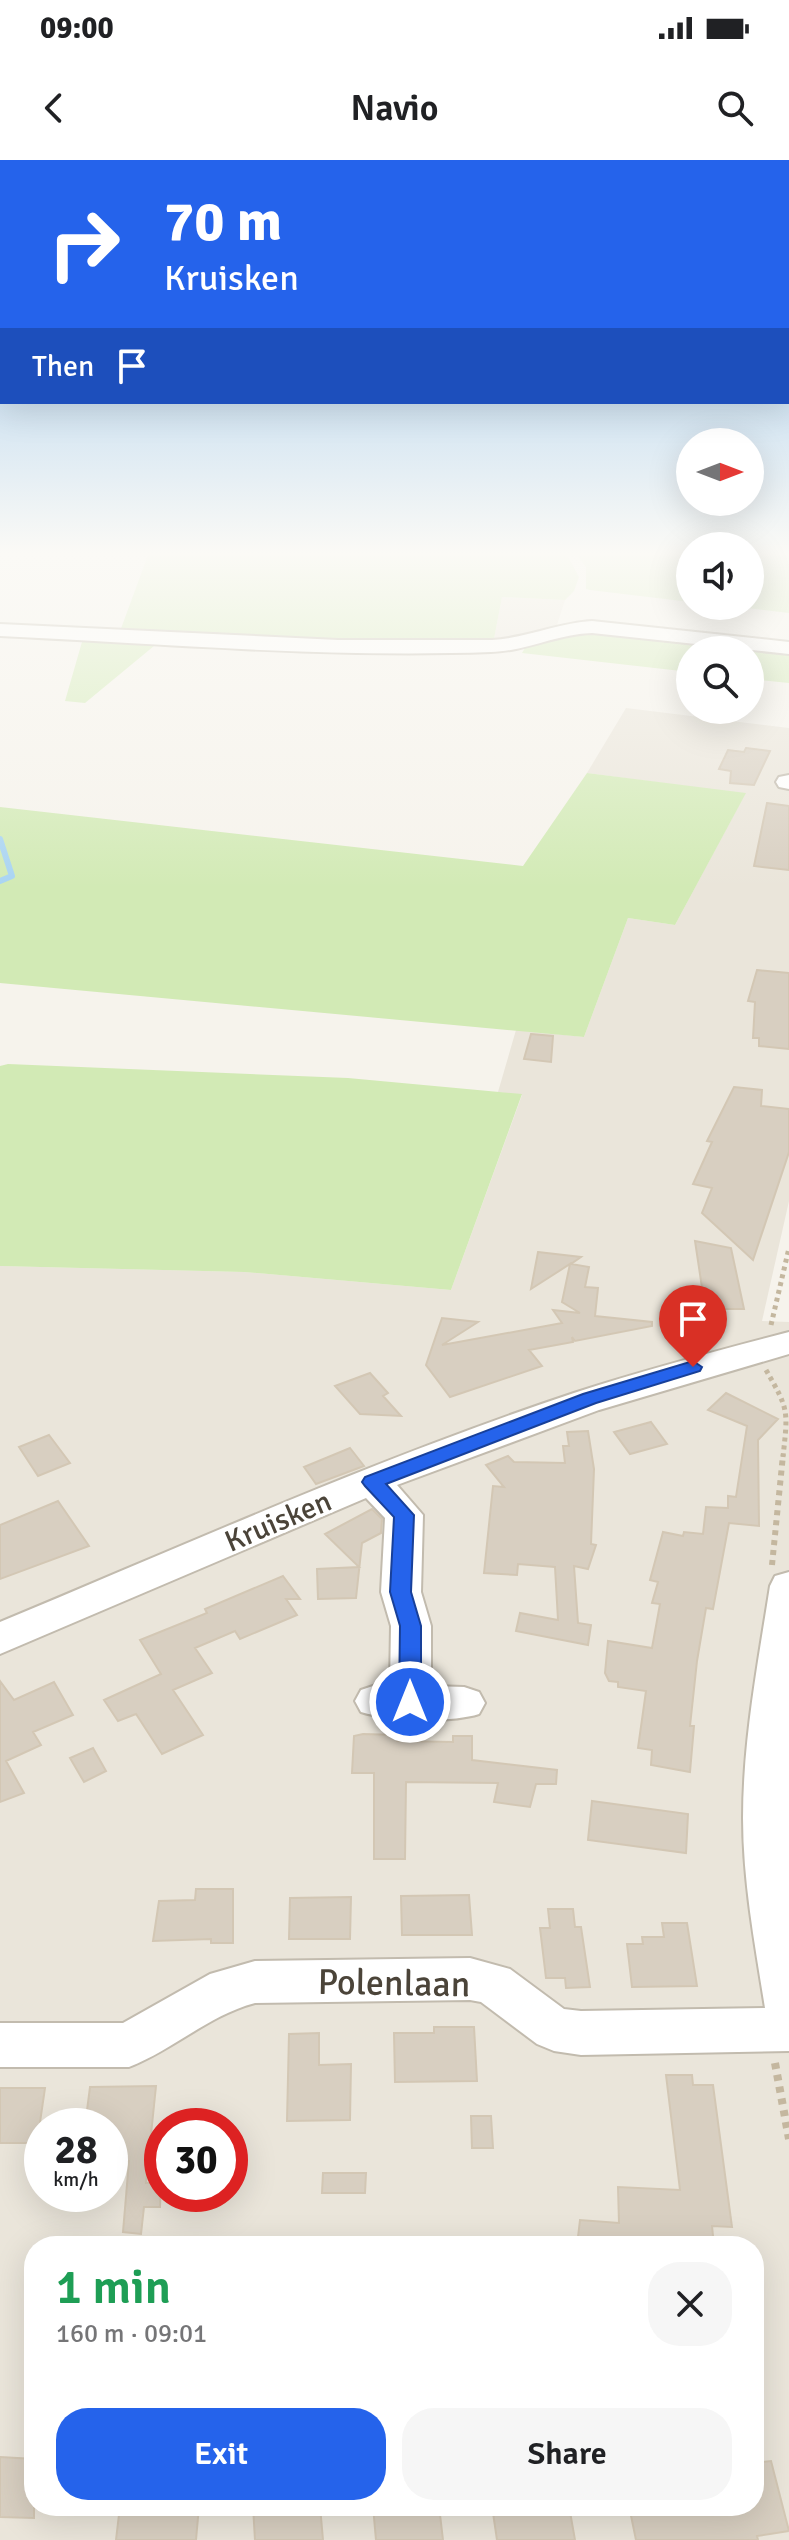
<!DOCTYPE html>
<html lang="en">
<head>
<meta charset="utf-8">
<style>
  body { margin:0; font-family:Signika,sans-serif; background:#f6f6f6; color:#202124; height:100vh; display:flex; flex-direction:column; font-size:30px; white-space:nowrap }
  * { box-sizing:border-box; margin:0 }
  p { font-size:26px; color:#757577 }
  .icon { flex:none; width:44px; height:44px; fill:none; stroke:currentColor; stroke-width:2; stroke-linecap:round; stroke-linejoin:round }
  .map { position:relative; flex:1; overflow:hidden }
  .panel { position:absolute; left:24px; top:2076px; width:740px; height:280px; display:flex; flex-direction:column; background:#fff; border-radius:32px; box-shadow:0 8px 32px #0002 }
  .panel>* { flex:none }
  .banner { position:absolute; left:0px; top:0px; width:790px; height:244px; box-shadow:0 8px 32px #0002; background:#2563eb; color:#fff; overflow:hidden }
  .needle { width:52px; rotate:90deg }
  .fabs { position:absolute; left:676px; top:268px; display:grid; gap:16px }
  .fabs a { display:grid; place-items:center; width:88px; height:88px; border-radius:50%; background:#fff; box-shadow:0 8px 32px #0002; font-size:40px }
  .speed { position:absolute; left:24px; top:1948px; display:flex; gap:16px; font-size:40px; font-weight:700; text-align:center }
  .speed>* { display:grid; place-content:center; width:104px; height:104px; border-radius:50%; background:#fff; box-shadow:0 8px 32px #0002; line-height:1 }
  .speed small { font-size:20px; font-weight:400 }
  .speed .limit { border:12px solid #d22; background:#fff; color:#111 }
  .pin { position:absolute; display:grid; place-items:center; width:68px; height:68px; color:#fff; margin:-82px -34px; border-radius:50% 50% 50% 0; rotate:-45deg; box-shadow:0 0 8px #0007 }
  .pin .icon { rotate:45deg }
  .me { position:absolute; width:88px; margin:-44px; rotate:0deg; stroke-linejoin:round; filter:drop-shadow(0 0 6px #0008) }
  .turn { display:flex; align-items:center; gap:28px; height:168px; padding:0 32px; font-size:36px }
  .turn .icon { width:104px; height:104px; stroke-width:2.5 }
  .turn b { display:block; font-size:56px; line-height:68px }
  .then { display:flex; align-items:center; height:76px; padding:0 32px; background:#0003; gap:16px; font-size:30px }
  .round { display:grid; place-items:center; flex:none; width:84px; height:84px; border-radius:32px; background:#f6f6f6 }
  .summary { display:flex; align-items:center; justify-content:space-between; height:136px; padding:0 32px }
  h1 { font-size:48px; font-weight:600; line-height:60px; color:#1e9e55 }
  .action { display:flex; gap:16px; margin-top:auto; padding:16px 32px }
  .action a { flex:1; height:92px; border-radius:32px; background:#2563eb; color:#fff; font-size:32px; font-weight:600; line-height:92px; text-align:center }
  .action a+a { background:#f6f6f6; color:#202124 }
  .status { display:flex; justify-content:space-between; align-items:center; height:56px; padding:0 40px; background:#fff; direction:ltr }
  .status svg { height:22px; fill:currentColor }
  header { display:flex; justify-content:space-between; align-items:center; height:104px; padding:0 32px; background:#fff; font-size:36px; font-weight:600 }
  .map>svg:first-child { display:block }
</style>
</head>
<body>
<div class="status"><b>09:00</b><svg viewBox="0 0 49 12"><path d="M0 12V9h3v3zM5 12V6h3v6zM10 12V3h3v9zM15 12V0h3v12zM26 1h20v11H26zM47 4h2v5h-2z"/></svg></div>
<header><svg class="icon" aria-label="back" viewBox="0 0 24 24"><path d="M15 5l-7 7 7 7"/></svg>Navio<svg class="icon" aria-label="search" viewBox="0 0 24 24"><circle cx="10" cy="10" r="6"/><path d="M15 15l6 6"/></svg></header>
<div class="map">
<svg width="789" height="2380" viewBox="0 0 789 2380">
  <rect width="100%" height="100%" fill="#f6f3ec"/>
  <!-- residential -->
  <path fill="#eae5da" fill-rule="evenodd" d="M502 437 565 440 556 468 493 484Z
    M626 548 789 568V1041L762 1161 789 1162V2380H0V1106L244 1112 451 1130 522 935 498 932 516 870 584 877 628 758 675 765 745 634 587 613ZM42 1966H110V2034H42ZM162 1966H230V2034H162ZM34 2086H754V2346H34Z"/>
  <!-- green -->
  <path fill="#d2eab5" d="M148 395H567L579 417 574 431 565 440 502 437 493 484H335L119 474Z
    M577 395H690V442L590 430 586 429V407Z
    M750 395H789V453L729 446H750Z
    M567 469 789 491V523L750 519V490H690V512L522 493 525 488 511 487Z
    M84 475 160 481 85 543 65 541Z
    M587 613 746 633 675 765 628 758 584 877 0 823V647L523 706Z
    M8 904 348 918 522 934 451 1130 244 1112 0 1106V906Z"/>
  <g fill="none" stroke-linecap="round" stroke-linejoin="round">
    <!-- stream -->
    <path stroke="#a9d4f2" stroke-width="6" d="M0 679 12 716 0 721"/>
  </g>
  <!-- building -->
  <path fill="#d8cfc1" stroke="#d3c7b4" stroke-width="2" d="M746 588 770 591 754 625 730 623 731 611 719 609 728 590 744 592Z
    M767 643 789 646V710L754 706Z
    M757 810 789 813V889L759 886V878H753L755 842 748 841Z
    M531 874 553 876 551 902 524 899Z
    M734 927 762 930 761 946 789 949V992L753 1100 702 1053 712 1028 693 1024 712 982 707 981Z
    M695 1081 731 1088 744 1149H710L707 1141H704Z
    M538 1092 581 1097 571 1104 589 1107 585 1127 598 1128 595 1156 652 1162V1166L575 1181 572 1177 573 1182 529 1190 542 1206 450 1237 426 1205 442 1158 478 1162 442 1185 562 1163 553 1150 580 1153 562 1142 570 1104 531 1129Z
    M370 1213 388 1233 383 1236 401 1256 360 1254 335 1226Z
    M726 1233 778 1259 758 1280 759 1366 729 1363 713 1449 706 1448 697 1501 690 1566H694L690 1612 651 1605 652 1590 638 1588 646 1531 618 1527V1522L609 1521 605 1513 608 1481 652 1488 660 1444 652 1443 658 1422 650 1420 663 1372 683 1376 684 1372 703 1374 706 1347 728 1348V1336L736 1337 747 1266 708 1250Z
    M651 1262 667 1284 630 1294 614 1272Z
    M588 1271 594 1309 591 1384 596 1385 588 1409 574 1406 578 1463 591 1465 588 1485 516 1471 520 1453 558 1460 555 1407 518 1404 517 1415 484 1413 493 1326 504 1327 486 1305 508 1296 514 1302 565 1303 563 1286H569L567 1272Z
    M49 1275 70 1303 38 1316 19 1287Z
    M350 1288 364 1306 316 1324 304 1307Z
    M58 1341 89 1386 0 1419V1365Z
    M372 1349 382 1359 381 1373 362 1383 356 1438 318 1439 317 1409 359 1407 325 1374Z
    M283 1416 300 1439H286L297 1455 240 1479 235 1471 195 1488 212 1513 173 1530 203 1575 162 1594 136 1554 118 1561 104 1540 161 1514 140 1480 207 1453 205 1449Z
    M0 1521 14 1540 54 1522 73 1555 33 1572 41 1585 6 1601 24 1633 0 1642Z
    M363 1574 397 1575V1581L453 1582V1576H472V1600L557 1610 556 1624H536L530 1647 494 1642 498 1623 406 1622 405 1699H374V1613H352L354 1576Z
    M93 1588 106 1611 84 1622 70 1598Z
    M592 1641 688 1654 686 1693 588 1680Z
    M196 1729H233V1783H211V1779L153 1781 159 1741 195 1740Z
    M469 1735 472 1775H402L401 1736Z
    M351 1737 350 1779H289L290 1738Z
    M548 1749H573L575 1767H581L590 1827 566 1828 565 1818H546L540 1768H550Z
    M662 1763H687L697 1826 632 1827 627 1784H643L642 1777H664Z
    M434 1867H474L477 1921 395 1922 394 1873H434Z
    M319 1873V1905L351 1904 350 1960 287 1961 289 1874Z
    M666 1915H692L693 1925H713L732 2067 712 2066 714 2086 638 2084 578 2077 580 2060 619 2063 618 2027 680 2030Z
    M156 1926 146 2023 161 2022 160 2047H144L141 2074 123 2072 129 2001H110V1966H85L90 1927Z
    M0 1928H45L37 1983H0Z
    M471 1956H491L493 1988H472Z
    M323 2013H366L365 2033H322Z
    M0 2297 34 2299V2358L0 2357Z
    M771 2301 789 2371 757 2376 758 2380H636L629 2346H754V2303Z
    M120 2346H199L196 2380H116Z
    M253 2346H320L323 2380H255Z
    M373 2346H439L443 2380H376Z
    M492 2346H569L575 2380H497Z"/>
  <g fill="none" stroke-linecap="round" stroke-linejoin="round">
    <defs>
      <path id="minor" d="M592 461 789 482V494L592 473C557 474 527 491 491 492 328 498 163 484 0 476V464L338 480H492C527 478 557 463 592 461Z
        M789 615V629L779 627 776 622 779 617Z
        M789 1172V1194L599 1250 397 1325 423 1355 421 1432 431 1466V1526L464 1527 479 1532 485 1543 479 1554C451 1563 390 1561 361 1552L355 1541 361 1530 376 1525H390L391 1466 381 1432 385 1358 366 1338 0 1494V1462C190 1383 378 1298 574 1233 644 1210 717 1191 789 1172Z
        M789 1412V1891L581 1895 554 1891 537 1884 481 1842 470 1840 255 1843C209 1855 173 1890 129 1907H0V1863H123L210 1814 255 1801 470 1798 510 1809 564 1849 581 1851 765 1848C755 1785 743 1722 743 1658 743 1580 758 1503 770 1426L775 1416Z"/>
    </defs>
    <!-- minor casing -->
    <use href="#minor" stroke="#c2bbae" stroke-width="4"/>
    <!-- path-far2 -->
    <path stroke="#c4b79f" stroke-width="5" stroke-dasharray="4 4" stroke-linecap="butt" d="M771 1165 789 1088
      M766 1210C789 1250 788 1250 783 1297"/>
    <!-- path-far1 -->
    <path stroke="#c4b79f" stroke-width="6" stroke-dasharray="5 5" stroke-linecap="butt" d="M772 1405 783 1295"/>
    <!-- path -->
    <path stroke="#c4b79f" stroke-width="8" stroke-dasharray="6 6" stroke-linecap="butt" d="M775 1903 789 1979"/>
    <!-- minor -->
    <use href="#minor" fill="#fff" fill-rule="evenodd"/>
  </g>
  <!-- sky -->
  <linearGradient id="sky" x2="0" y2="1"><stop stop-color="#8fc1ec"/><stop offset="0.54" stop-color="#fbfaf6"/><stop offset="1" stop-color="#fbfaf6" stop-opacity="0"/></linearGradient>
  <rect width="789" height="728" fill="url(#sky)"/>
  <!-- route -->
  <path fill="#2563eb" stroke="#184099" stroke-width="2" d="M693 1201 702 1207 700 1211 596 1243 386 1324 414 1355 411 1432 421 1466V1542L418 1548 410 1550 403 1548 399 1542 400 1466 390 1432 394 1357 365 1326 362 1322 365 1317 583 1234Z"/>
  <g text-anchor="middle" stroke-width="6" stroke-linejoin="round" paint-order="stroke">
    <!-- street labels -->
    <g font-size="30" fill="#4b4439" stroke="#fff">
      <text transform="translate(278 1361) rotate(-23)" y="10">Kruisken</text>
    </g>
    <!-- near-street labels -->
    <g font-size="36" fill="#4b4439" stroke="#fff">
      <text transform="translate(394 1822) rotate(1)" y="13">Polenlaan</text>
    </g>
  </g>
</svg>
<div class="fabs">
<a><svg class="needle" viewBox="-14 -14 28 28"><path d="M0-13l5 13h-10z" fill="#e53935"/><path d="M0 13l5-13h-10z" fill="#757577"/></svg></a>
<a><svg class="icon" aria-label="sound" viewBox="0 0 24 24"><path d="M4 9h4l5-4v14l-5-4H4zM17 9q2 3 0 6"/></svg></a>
<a><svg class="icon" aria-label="search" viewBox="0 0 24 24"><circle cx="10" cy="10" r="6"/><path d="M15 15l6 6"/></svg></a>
</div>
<div class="speed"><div>28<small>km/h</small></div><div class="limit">30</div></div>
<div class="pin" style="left:693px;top:1207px;background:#d93025"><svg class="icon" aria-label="arrive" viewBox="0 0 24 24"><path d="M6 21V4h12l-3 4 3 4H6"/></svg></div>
<svg class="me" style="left:410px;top:1542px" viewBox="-20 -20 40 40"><circle r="17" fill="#2563eb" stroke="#fff" stroke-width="3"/><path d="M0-11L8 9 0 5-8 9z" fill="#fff"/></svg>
<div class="banner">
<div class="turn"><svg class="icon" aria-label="right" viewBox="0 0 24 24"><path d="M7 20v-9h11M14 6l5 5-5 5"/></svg><div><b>70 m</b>Kruisken</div></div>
<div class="then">Then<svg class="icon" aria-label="arrive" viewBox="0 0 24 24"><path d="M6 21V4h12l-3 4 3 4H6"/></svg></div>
</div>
<section class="panel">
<div class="summary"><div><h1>1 min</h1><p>160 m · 09:01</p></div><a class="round"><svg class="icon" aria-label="close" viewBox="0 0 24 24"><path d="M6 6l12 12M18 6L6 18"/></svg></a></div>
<div class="action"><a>Exit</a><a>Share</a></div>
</section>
</div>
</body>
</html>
